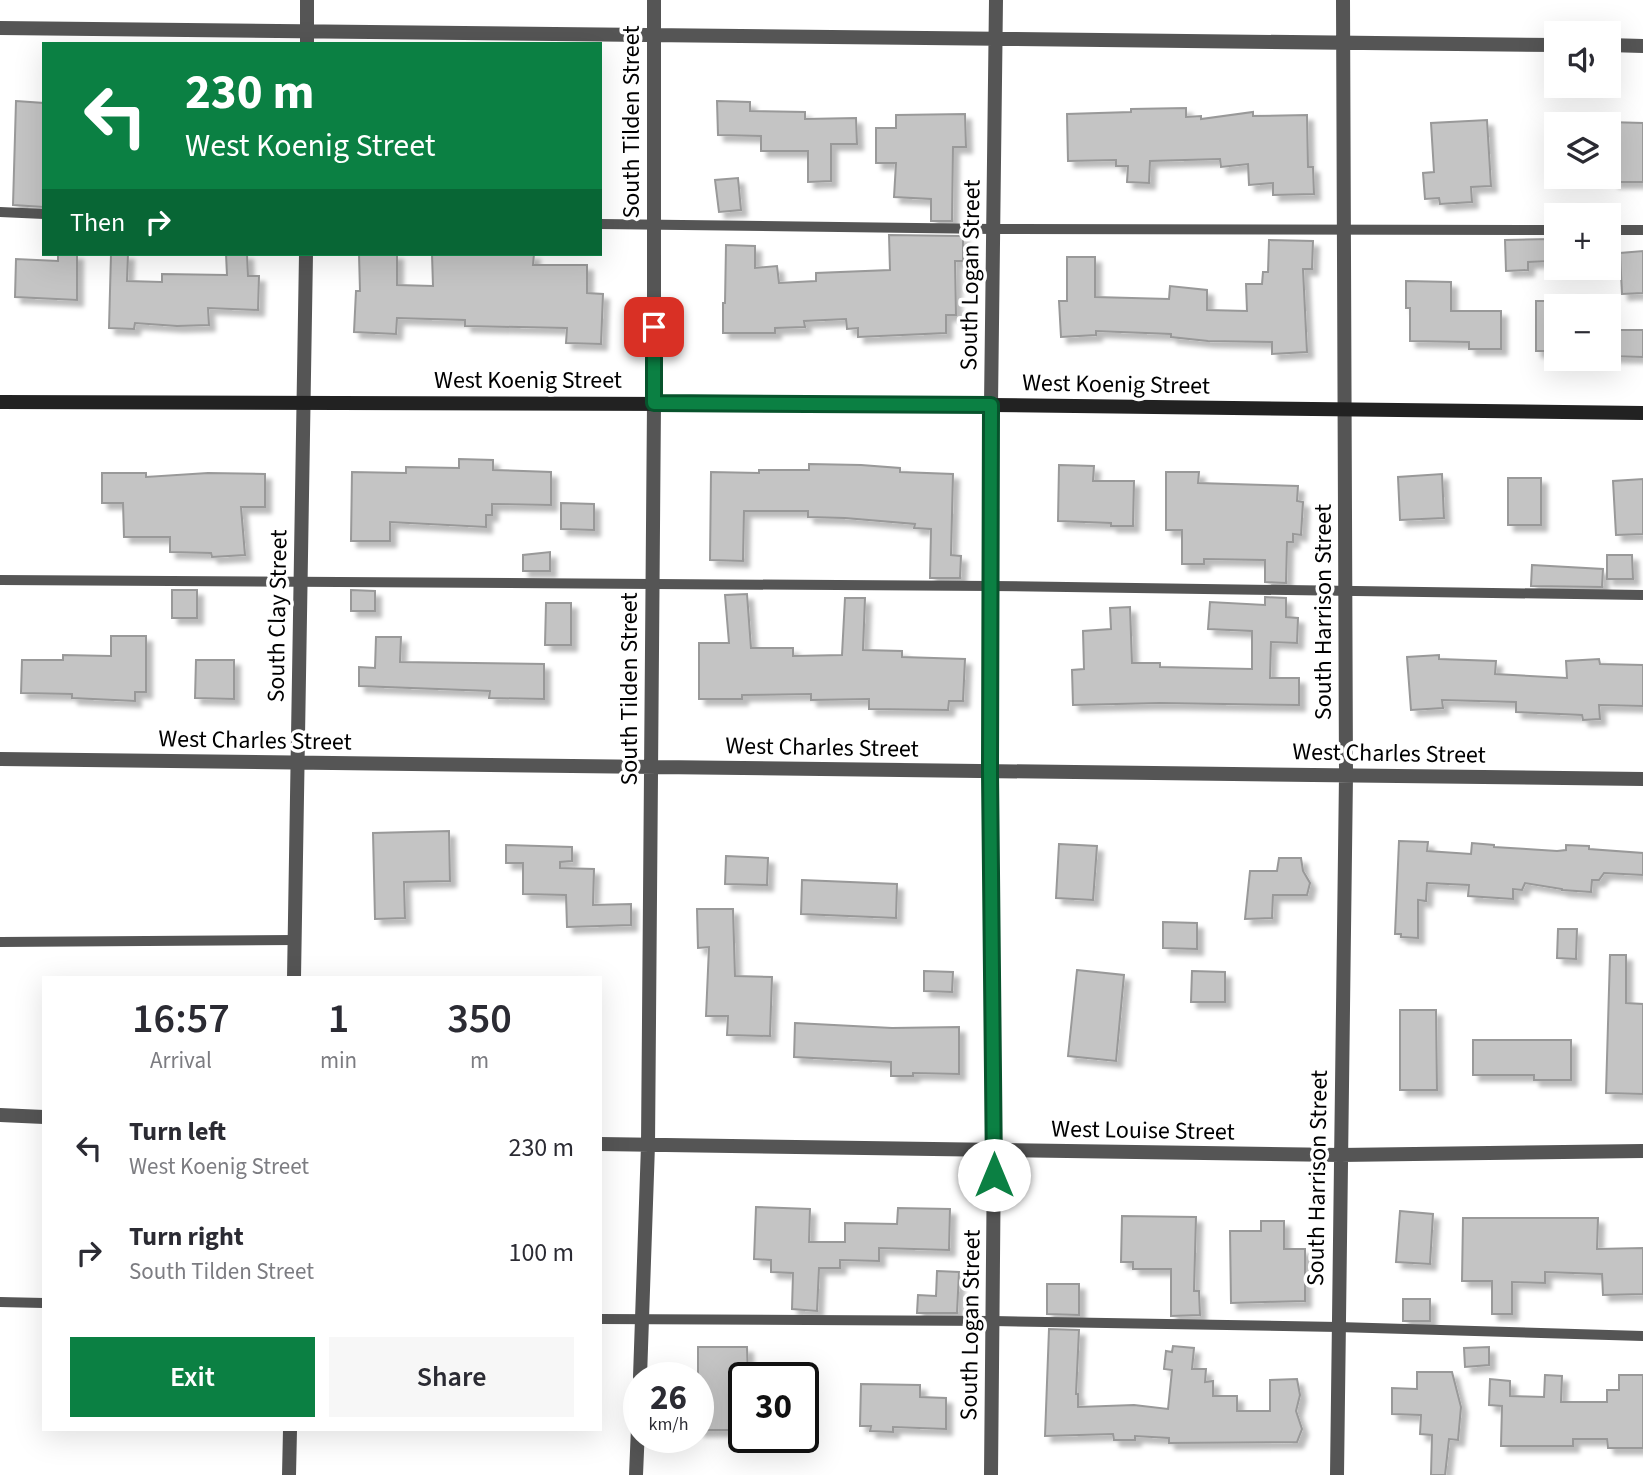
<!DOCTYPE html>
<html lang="en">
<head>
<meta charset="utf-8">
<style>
  body { margin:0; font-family:"Source Sans 3",sans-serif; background:#f7f7f7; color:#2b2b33; height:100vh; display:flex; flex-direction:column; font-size:26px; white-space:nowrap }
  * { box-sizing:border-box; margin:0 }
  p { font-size:23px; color:#7c7c81 }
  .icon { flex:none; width:38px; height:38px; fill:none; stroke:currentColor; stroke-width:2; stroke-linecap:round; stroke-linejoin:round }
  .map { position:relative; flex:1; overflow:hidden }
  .sheet { position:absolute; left:42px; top:976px; width:560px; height:455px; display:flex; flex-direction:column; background:#fff; border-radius:0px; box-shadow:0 7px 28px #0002 }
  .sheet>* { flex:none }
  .banner { position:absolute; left:42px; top:42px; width:560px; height:214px; border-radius:0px; box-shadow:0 7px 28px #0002; background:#0b8043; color:#fff; overflow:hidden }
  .fabs { position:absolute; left:1544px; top:21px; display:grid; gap:14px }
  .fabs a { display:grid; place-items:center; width:77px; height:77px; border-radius:0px; background:#fff; box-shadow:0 7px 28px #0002; font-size:35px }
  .speed { position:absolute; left:623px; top:1362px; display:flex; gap:14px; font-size:35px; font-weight:700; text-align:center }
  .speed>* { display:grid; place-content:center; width:91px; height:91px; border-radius:50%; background:#fff; box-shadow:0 7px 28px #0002; line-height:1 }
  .speed small { font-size:18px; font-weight:400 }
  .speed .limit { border:4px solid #111; border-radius:10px; background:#fff; color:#111 }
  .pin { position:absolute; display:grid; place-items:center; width:60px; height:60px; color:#fff; margin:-30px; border-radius:14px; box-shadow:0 4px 10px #0006 }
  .me { position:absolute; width:77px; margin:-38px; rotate:0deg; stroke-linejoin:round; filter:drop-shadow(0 0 5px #0008) }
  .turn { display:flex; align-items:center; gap:24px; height:147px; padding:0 28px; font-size:32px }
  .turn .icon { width:91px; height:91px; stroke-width:2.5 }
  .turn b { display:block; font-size:49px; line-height:60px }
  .then { display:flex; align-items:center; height:66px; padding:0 28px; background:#0003; gap:14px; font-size:26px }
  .eta { display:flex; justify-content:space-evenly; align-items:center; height:119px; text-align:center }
  .eta b { font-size:42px; font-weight:600; line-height:49px }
  .button { display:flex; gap:14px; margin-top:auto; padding:14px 28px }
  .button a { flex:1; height:80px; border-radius:0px; background:#0b8043; color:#fff; font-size:28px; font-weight:600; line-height:80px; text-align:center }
  .button a+a { background:#f7f7f7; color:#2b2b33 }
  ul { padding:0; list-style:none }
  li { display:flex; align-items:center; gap:21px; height:105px; padding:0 28px }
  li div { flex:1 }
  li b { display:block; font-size:26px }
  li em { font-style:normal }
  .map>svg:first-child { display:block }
</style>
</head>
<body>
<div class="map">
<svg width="1643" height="1475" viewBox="0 0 1643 1475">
  <defs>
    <filter id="shadow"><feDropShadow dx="6" dy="6" stdDeviation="2" flood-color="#0004"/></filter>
  </defs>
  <rect width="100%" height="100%" fill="#fff"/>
  <!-- building -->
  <path fill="#c4c4c4" stroke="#999" stroke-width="2" filter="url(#shadow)" d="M16 101 44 103V207L13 205Z
    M717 101 750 102V111L805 112V119L856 118 857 144H831V181L808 182V151H761V136L718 135Z
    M1186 108V117L1201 116V119L1253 112V116L1307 115 1308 167H1313L1314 194 1273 195V183L1249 185 1248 164 1221 167 1220 159 1150 161 1149 183 1127 182 1128 166H1116V160L1068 161 1067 114 1131 112V109Z
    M965 114 966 147H953L952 221H931V199L894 197 896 163H876V128H896V115Z
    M1487 120 1491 186 1471 187 1472 202 1440 204 1439 198 1425 199 1423 173 1434 172 1431 123Z
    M1608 122 1643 123V182H1613V162H1608Z
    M738 178 741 210 719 212 715 180Z
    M889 235 963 236V261H955L956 315H946V333L858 337V328L847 329 846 319 804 321 805 327 775 328V333H723V303H725L726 245 755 246V268L777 266 779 283 816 281V273L890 270Z
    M1551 239 1552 261 1528 262V270L1506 271 1505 240Z
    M1269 240 1313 241 1312 269H1303L1307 352 1272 354V342L1208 341 1171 337V334L1096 331V335L1061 337 1059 301H1067V257H1095V297L1169 299 1170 286 1207 290V310L1247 311 1246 284H1262L1263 272H1268Z
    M1643 251V293L1622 294 1620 253Z
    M58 254H77V300L15 297 16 259 58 261Z
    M111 254H128L127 281 162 282V274L227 275 226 254H247L248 276H259L258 310 208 308 209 325 177 326 135 323 134 329 109 328Z
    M359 254H397V285L433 286 432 254H534L533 265H587V293L603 294 601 344 566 343 567 328 465 326V320L397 318 396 334 354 332 356 291H360Z
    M1406 281 1451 282V311H1501V349H1469V342L1410 341V308H1406Z
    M1536 301H1556V351H1536Z
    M1608 330H1643V357L1608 356Z
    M459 459 493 460V470L551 472V505L492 504V515H486V527L390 522V541H351L352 472 406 473V467L459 468Z
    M809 464 861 465 900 468V472L953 474 951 555 961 556 960 578H930L931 529 914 528 915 524 845 518 808 517V511H744L743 561 710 560 711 472 759 473V470H809Z
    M1059 465 1094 466 1093 481H1134L1133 526H1111V523L1058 521Z
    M1166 472H1199L1198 483 1298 486 1297 501 1303 502 1301 535 1293 534V542H1287L1286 583 1265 582V560L1204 559V564H1182V530H1166Z
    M102 473H146V477L208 473 265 474V507H241L245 555 212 557 211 553 170 552V537H124L123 503H102Z
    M1442 474 1444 518 1400 520 1398 477Z
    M1508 478H1541V525H1508Z
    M1643 479V534L1616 535 1613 481Z
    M561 503 594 504V530L561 529Z
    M550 552V571H523V555Z
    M1607 555H1632L1633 579H1607Z
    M1532 565 1603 569 1602 587 1531 586Z
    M172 590H197V618H172Z
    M351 590 375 591V611H351Z
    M747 594 751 648H793V656L842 655 845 598H865L863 650 902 651V657L965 659 963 701H949L948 710 869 709V699L811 700V694L742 695V699H699V643H729L725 595Z
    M1265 597 1286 598V617L1298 618 1297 643 1271 642 1270 678H1299V705L1160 703 1073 705 1072 670 1084 669 1083 631 1111 629 1110 608 1130 607 1132 663H1160V667L1252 669V631L1208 629 1210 602 1265 605Z
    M546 603H571V645H545Z
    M111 636H146V692H135V701L72 698V694L21 693 22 660H63V655L111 656Z
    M376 637H401L400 662 544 664V699L489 698 490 691 359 686V667L375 668Z
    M1439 655V659L1496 661 1495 674 1567 678 1566 661 1599 659 1600 664 1643 665V706L1599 705 1600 719 1583 720 1582 715 1516 712V702L1442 700 1443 708 1411 710 1407 657Z
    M196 660H234V699L195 698Z
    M449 831 450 881 404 882 405 918 375 919 373 833Z
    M1399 841 1428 842 1427 851 1471 854 1472 843 1494 845V847L1557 851 1566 850V845L1589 846V849L1643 853V875L1604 873 1599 880H1592L1591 892 1562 890V889L1525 883 1522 890 1513 889V899L1468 896 1469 885 1427 883 1426 901 1418 900V938L1401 937V934H1395Z
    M1059 844 1097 846 1093 900 1056 898Z
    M506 845 572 847V861L560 862V868L594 869 593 905 631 904V925L567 927 566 895 523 894V863H506Z
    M726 856 768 858 767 885 725 884Z
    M1279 858H1301L1303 871 1310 883 1307 895H1273L1272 918 1245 919 1250 871H1277Z
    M802 880 897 884 896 918 801 914Z
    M697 909H733L735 976 772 977 770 1036 727 1035 728 1016H706L709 947 698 948Z
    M1163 922 1197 923V949L1163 948Z
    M1558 929H1577L1576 959 1557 958Z
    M1610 955H1626V1003L1643 1004V1094L1606 1093Z
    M1077 970 1124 975 1116 1061 1068 1056Z
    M924 971 953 972 952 992 924 991Z
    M1192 971 1225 972V1002H1191Z
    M1400 1010H1436L1437 1090H1400Z
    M795 1023 892 1028 959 1027V1074L913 1073V1076H891V1062L794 1057Z
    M1473 1040H1571V1080H1534V1075H1473Z
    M756 1207 810 1209 809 1242H845V1223L897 1224 898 1208 950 1209 949 1250 879 1248V1261L840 1260V1268H819L817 1311 792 1309 793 1273 771 1272V1260L754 1259Z
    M1400 1211 1433 1214 1430 1264 1396 1262Z
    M1122 1216 1196 1217 1194 1291H1199L1200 1315 1171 1316V1269H1133V1262H1121Z
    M1463 1218H1598L1597 1249 1643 1248V1294L1603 1295 1602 1274 1545 1272V1283L1512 1282V1314H1492V1281H1462Z
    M1261 1221H1284V1249H1305V1301L1231 1303 1230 1231H1261Z
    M937 1271 959 1272 957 1313H917L918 1295 936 1296Z
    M1047 1284H1079V1315L1047 1314Z
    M1403 1299H1430V1321H1403Z
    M1049 1329 1079 1330 1076 1394H1078V1407L1134 1405 1168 1409 1172 1370 1164 1369 1166 1351 1172 1352 1173 1346 1194 1348 1192 1369H1206L1205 1382 1213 1381V1396H1237V1411H1270V1380L1297 1379 1300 1395 1296 1411 1302 1429 1297 1442 1169 1443V1438L1135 1436V1440H1114L1113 1434 1045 1436Z
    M698 1347H747L748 1377H744V1430H698Z
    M1489 1347V1365L1465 1367 1464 1348Z
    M1417 1372H1452L1461 1407 1458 1440 1449 1439 1445 1475H1431L1432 1435 1420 1434 1421 1415 1392 1414V1388L1417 1389Z
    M1545 1375 1562 1376 1561 1402H1607V1390H1619V1375H1643V1448H1608L1607 1439H1573V1446H1501L1502 1406 1489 1405 1490 1379 1510 1381V1396L1544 1397Z
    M861 1384 920 1385V1397L946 1398V1429L893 1427V1432L870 1431 871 1426H860Z"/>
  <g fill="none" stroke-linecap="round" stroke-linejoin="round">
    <!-- lane -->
    <path stroke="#555" stroke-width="10" d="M0 212 44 214
      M600 224 993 229 1556 230
      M1608 230H1643
      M0 580 991 586 1643 595
      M0 942 295 940
      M0 1302 44 1303
      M600 1319 993 1321 1338 1327 1643 1336"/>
    <!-- street -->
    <path stroke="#555" stroke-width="14" d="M0 28 1556 45
      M307 44V0
      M1608 45 1643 46
      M0 759 1643 779
      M294 978 306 254
      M0 1115 44 1117
      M600 1144 1340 1155 1643 1151
      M640 1377 648 1145 654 403V0
      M289 1475 290 1430
      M636 1475 639 1404
      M991 1475 994 1151 990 772 991 405 996 0
      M1337 1475 1346 775 1343 0"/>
    <!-- secondary -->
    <path stroke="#222" stroke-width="14" d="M0 402 991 405 1643 413"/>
  </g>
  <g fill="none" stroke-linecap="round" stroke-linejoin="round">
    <defs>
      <path id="route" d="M654 327V403L991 405 990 772 994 1175"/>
    </defs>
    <!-- route casing -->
    <use href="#route" stroke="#07532c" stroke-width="18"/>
    <!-- route -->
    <use href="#route" stroke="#0b8043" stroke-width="12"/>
  </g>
  <g text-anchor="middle" stroke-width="7" stroke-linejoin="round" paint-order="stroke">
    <!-- street labels -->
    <g font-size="24" fill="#000" stroke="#fff">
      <text transform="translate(631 122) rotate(-90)" y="8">South Tilden Street</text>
      <text transform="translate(970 275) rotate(-89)" y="8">South Logan Street</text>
      <text x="528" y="388">West Koenig Street</text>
      <text transform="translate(1116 384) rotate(1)" y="8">West Koenig Street</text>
      <text transform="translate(1323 612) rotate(-90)" y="8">South Harrison Street</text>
      <text transform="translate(277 616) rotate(-89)" y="8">South Clay Street</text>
      <text transform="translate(629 689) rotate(-90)" y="8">South Tilden Street</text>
      <text transform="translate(255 740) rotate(1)" y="8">West Charles Street</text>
      <text transform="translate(822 747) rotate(1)" y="8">West Charles Street</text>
      <text transform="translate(1389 753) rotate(1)" y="8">West Charles Street</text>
      <text transform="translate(1143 1130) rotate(1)" y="8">West Louise Street</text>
      <text transform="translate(1317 1178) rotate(-89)" y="8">South Harrison Street</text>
      <text transform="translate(970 1325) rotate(-89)" y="8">South Logan Street</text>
    </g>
  </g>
</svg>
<div class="fabs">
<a><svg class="icon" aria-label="sound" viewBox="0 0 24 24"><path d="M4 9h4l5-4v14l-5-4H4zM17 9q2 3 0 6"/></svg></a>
<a><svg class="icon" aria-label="layers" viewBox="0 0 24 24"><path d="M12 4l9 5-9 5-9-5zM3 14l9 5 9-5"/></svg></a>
<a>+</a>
<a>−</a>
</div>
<div class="speed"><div>26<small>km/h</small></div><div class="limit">30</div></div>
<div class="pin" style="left:654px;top:327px;background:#d93025"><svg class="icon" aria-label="arrive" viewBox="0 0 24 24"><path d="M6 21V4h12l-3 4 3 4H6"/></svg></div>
<svg class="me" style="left:994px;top:1175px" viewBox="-20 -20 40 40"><circle r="19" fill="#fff"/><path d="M0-13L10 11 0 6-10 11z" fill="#0b8043"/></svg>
<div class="banner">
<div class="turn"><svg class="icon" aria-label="left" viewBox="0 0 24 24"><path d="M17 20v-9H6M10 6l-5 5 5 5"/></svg><div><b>230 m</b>West Koenig Street</div></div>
<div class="then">Then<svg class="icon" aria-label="right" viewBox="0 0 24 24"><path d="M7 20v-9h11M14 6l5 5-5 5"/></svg></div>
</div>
<section class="sheet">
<div class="eta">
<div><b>16:57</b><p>Arrival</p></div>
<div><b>1</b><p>min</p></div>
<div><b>350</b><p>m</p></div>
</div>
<ul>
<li><svg class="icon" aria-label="left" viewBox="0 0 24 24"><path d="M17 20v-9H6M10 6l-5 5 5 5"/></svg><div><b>Turn left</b><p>West Koenig Street</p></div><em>230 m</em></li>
<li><svg class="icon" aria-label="right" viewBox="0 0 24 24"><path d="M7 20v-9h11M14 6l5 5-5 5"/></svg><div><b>Turn right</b><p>South Tilden Street</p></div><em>100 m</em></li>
</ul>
<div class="button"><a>Exit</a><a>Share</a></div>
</section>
</div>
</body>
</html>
